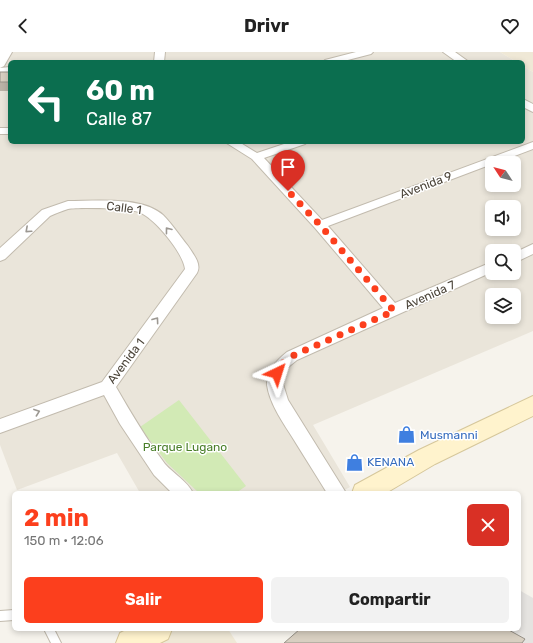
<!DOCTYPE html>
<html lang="es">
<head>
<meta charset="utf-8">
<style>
  body { margin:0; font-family:Rubik,sans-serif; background:#f2f2f2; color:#222; height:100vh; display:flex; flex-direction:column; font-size:15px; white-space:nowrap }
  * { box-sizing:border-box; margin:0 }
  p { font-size:13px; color:#767676 }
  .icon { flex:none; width:22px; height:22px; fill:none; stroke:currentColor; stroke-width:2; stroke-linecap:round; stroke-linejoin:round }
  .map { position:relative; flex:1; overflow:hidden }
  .drawer { position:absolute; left:12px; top:439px; width:509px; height:140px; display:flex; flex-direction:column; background:#fff; border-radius:6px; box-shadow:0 2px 6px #0003 }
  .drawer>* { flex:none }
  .guide { position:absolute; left:8px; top:8px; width:517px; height:84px; border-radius:6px; box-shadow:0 2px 6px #0003; background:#0b6e4f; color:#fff; overflow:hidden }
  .needle { width:26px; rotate:306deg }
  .buttons { position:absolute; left:485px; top:104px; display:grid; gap:8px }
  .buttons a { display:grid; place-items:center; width:36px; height:36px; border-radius:6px; background:#fff; box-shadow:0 2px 6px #0003; font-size:20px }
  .pin { position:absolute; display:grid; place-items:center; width:34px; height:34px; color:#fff; margin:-41px -17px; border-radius:50% 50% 50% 0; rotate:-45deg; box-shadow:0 0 4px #0007 }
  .pin .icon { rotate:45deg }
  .me { position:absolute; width:44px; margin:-22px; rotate:41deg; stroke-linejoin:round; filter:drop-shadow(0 0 3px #0008) }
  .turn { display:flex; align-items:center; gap:14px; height:84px; padding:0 12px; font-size:18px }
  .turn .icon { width:52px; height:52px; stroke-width:2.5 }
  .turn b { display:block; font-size:28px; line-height:34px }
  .round { display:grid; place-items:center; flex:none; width:42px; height:42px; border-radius:6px; background:#f2f2f2 }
  .head { display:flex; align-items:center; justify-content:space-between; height:68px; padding:0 12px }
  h1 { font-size:24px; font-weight:700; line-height:30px; color:#fc3f1d }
  .primary-button { display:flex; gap:8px; margin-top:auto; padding:8px 12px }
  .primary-button a { flex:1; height:46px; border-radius:6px; background:#fc3f1d; color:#fff; font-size:16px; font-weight:700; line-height:46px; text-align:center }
  .primary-button a+a { background:#f2f2f2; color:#222 }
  header { display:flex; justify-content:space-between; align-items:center; height:52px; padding:0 12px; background:#fff; font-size:18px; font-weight:700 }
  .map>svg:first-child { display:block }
</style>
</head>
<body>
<header><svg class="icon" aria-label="back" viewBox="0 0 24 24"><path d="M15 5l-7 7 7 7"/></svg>Drivr<svg class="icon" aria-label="heart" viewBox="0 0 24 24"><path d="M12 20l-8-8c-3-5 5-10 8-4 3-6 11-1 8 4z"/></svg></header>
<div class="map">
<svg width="533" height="591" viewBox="0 0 533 591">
  <rect width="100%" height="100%" fill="#f6f3ec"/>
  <!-- residential -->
  <path fill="#eae5da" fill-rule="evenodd" d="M12 0H500L517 10H10V90H523V14L533 20V279L313 373 350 435 339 441H140L117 401 17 438 0 393V21ZM492 111H514V133H492ZM492 155H514V177H492ZM492 199H514V221H492ZM492 243H514V265H492Z"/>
  <!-- education -->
  <path fill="#efe8d6" d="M500 0H533V20L523 14V10H517Z
    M174 577H228L237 591H146Z"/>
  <!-- green -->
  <path fill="#d2eab5" d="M179 348 246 434 236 441H199L167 411 140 375Z"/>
  <!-- parking -->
  <path fill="#e5e3e0" d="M519 538 533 546V591H505L480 577H519Z"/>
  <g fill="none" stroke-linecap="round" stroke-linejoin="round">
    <defs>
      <path id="service" d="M14 558V568L0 569V559Z
        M44 577H54L61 591H51Z"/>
      <path id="minor" d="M155 0H165L164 10H154Z
        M356 0H373L371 2 340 10H323L325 8Z
        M443 0H455L469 10H457Z
        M10 15V21L0 22V16Z
        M523 47 533 52V60L523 55Z
        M0 76H10V82H0Z
        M225 90H239L257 101 290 90H307L305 92 264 106 322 168 533 90V97L496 111H492V112L328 174 395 251 492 210V220L297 308 287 316 285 321 283 332 288 348 346 441H327C316 423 305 406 294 388 284 372 270 353 267 333 266 319 277 308 287 300L383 256 315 176 252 107Z
        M68 149C95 149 142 144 163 163 172 172 180 184 188 194 193 202 202 212 197 221L116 335C131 361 147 388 165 412 174 422 187 429 193 441H172L154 423 120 372 104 343 0 381V367L102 330 185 217C183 201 156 168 141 161 132 156 78 155 68 157 62 159 56 161 50 164L5 207 0 209V196L42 158Z
        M533 192V202L514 211V201Z"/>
      <path id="tertiary" d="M0 0H12L4 14 0 16Z"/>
      <path id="secondary" d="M533 344V364L435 412 386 441H352L355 433 419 398Z
        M128 577H172L168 587 160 591H116L120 581Z"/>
    </defs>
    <!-- service casing -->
    <use href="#service" stroke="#c2bbae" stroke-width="2"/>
    <!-- minor casing -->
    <use href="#minor" stroke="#c2bbae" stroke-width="2"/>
    <!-- tertiary casing -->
    <use href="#tertiary" stroke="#c2bbae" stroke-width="2"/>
    <!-- secondary casing -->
    <use href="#secondary" stroke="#d6c79b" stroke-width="2"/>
    <!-- service -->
    <use href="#service" fill="#fff" fill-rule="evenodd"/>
    <!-- minor -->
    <use href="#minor" fill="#fff" fill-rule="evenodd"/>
    <!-- tertiary -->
    <use href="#tertiary" fill="#fff" fill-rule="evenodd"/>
    <!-- secondary -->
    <use href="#secondary" fill="#fff3cd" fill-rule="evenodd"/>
  </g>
  <!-- wall -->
  <path fill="#bab2a6" d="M0 20H10V39H0Z"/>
  <!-- building -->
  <path fill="#d8cfc1" stroke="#979187" d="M0 20H10V30H0Z
    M300 577H507L525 587 522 591H284Z"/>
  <!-- one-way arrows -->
  <defs><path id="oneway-chevron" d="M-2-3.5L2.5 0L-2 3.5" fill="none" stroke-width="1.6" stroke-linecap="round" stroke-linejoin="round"/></defs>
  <g stroke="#9c9892">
    <use href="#oneway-chevron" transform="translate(28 178) rotate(138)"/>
    <use href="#oneway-chevron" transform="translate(168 178) rotate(-128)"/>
    <use href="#oneway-chevron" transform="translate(156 268) rotate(-54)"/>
    <use href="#oneway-chevron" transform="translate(37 360) rotate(-20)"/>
  </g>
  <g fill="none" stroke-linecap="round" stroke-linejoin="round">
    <!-- route -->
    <path stroke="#fc3f1d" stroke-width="7" stroke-dasharray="0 12.6" d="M277 321 282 312 292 304 394 259 320 173 288 139"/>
  </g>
  <!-- icons -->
  <defs>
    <symbol id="shop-bare" viewBox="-9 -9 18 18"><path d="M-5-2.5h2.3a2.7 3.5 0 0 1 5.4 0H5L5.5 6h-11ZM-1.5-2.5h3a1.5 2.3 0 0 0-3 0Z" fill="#3f7fe0" stroke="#fff" stroke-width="2.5" paint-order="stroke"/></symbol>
  </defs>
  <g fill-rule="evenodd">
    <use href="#shop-bare" x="394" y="370" width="25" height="25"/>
    <use href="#shop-bare" x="342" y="398" width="25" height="25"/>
  </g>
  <g text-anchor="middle" stroke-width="3" stroke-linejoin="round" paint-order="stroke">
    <!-- street labels -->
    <g font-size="12" fill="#4b4439" stroke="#fff">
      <text transform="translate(426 133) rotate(-21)" y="4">Avenida 9</text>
      <text transform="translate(124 156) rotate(7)" y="4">Calle 1</text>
      <text transform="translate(430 243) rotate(-24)" y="4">Avenida 7</text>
      <text transform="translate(126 309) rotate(-53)" y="4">Avenida 1</text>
    </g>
    <!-- shop labels -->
    <g font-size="12" fill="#366cbe" stroke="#fff" text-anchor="start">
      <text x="420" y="387">Musmanni</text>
      <text x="367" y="414">KENANA</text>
    </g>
    <!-- park labels -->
    <g font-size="12" fill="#4a7f2a" stroke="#fff">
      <text x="185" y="399">Parque Lugano</text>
    </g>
  </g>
</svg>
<div class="buttons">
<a><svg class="needle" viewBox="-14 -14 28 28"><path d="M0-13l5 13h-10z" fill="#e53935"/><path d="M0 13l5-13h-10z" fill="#767676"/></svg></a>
<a><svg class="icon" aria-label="sound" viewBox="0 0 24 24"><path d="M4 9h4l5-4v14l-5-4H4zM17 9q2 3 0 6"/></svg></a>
<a><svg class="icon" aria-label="search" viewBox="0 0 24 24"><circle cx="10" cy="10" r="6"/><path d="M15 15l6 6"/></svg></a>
<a><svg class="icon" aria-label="layers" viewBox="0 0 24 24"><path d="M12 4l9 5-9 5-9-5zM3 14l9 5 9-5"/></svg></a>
</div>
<div class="pin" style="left:288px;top:139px;background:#d93025"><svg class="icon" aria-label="arrive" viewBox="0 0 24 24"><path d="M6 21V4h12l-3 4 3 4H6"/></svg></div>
<svg class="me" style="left:277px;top:321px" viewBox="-20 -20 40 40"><path d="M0-17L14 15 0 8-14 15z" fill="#fc3f1d" stroke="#fff" stroke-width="4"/></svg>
<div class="guide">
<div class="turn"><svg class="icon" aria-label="left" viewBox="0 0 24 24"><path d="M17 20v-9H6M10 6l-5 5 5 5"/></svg><div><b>60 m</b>Calle 87</div></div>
</div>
<section class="drawer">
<div class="head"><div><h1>2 min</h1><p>150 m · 12:06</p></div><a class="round" style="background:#d93025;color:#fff"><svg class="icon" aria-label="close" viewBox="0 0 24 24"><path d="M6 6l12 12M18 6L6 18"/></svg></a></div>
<div class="primary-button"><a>Salir</a><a>Compartir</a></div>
</section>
</div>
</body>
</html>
